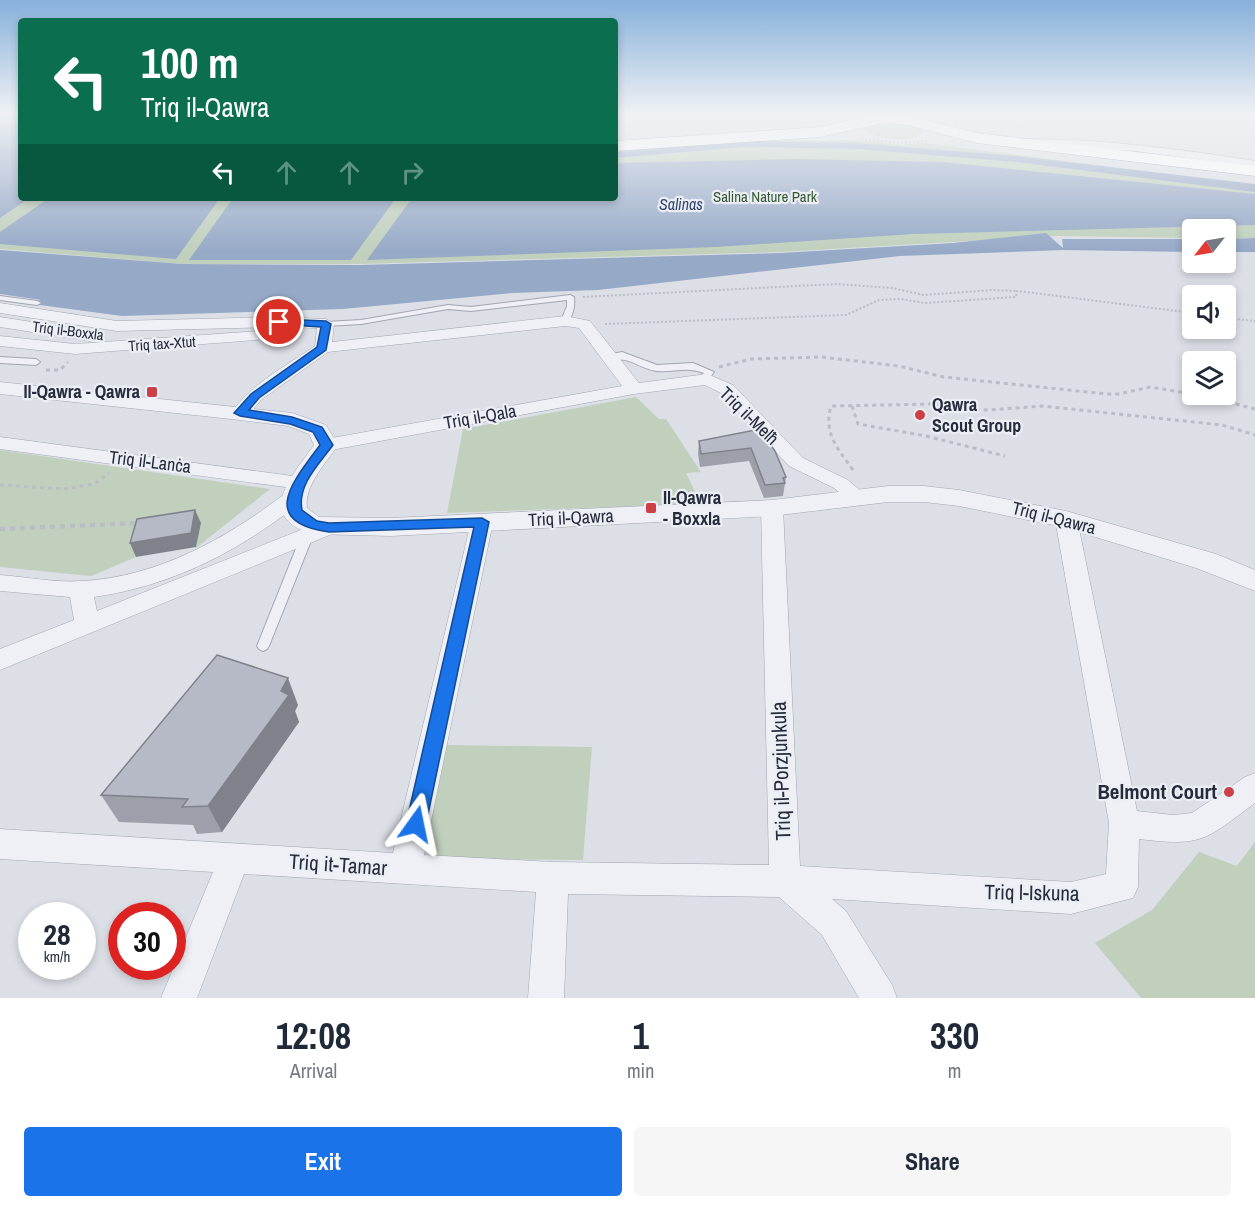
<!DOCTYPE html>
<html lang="en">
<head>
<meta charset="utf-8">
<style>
  body { margin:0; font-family:"Archivo Narrow",sans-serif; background:#f6f6f7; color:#1f2937; height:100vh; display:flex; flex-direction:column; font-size:22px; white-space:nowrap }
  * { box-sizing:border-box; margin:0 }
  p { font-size:20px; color:#747a83 }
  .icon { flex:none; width:33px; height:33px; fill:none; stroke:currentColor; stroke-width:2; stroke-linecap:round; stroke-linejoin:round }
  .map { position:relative; height:998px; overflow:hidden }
  .drawer { display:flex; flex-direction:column; background:#fff; flex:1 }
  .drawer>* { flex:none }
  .guide { position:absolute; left:18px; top:18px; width:600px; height:183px; border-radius:6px; box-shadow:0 3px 9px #0003; background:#0b6e4f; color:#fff; overflow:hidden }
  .needle { width:39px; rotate:239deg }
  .buttons { position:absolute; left:1182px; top:219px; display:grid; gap:12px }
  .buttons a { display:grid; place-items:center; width:54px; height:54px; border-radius:6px; background:#fff; box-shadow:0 3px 9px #0003; font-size:30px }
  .speed { position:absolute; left:18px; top:902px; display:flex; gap:12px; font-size:30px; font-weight:700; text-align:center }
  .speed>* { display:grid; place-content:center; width:78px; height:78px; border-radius:50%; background:#fff; box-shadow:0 3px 9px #0003; line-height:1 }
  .speed small { font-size:15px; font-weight:400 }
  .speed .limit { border:9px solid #d22; background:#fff; color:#111 }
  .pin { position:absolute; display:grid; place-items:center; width:51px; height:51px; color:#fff; margin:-26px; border:3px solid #fff; border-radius:50%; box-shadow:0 2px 6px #0007 }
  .me { position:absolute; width:66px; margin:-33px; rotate:12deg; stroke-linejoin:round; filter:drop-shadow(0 0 4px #0008) }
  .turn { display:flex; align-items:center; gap:21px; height:126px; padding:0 24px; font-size:27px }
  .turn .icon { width:78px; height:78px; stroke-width:2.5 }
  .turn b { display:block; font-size:42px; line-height:51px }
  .lanes { display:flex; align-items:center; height:57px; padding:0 24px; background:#0003; justify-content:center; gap:30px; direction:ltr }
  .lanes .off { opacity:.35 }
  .eta { display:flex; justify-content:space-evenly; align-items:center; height:102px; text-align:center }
  .eta b { font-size:36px; font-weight:800; line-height:42px }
  .action { display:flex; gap:12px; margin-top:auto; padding:12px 24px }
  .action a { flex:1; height:69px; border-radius:6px; background:#1a73e8; color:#fff; font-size:24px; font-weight:800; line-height:69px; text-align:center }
  .action a+a { background:#f6f6f7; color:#1f2937 }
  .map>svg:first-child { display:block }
</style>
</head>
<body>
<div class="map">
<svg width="1255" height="998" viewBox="0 0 1255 998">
  <rect width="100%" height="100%" fill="#dcdfe6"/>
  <!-- green -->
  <path fill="#c0d0bd" d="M873 121 917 126 923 132C910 144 875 140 862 128L863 125Z
    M767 140 873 141 902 145 926 143 1255 186V238L1226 239V230H1192V238L1058 236 780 252 360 264H183L0 249V218L31 198H615V153Z
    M636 397 659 419H666L701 472 686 473 701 504 447 513 463 429Z
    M0 450 270 489 196 548 200 523 143 532 136 557 91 576 0 567Z
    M445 745 592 747 583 860 439 859 425 839Z
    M1255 842V998H1141L1095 943 1152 910 1199 852 1237 866Z"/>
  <!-- water -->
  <path fill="#96a9c7" d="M0 113H21V198H30L0 218Z
    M797 159 943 162 1255 194V225L913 234 715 247 367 260 412 198H615V163Z
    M49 198H220L176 259 0 244V232Z
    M233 198H396L351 260H189Z
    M1046 233 1063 248 1062 239H1192V252L1064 250 900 256 598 290 513 293 343 309 122 316 25 303 41 300 0 294V250L183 264 360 265 780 253 953 243Z
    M1255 238V252H1226V239Z"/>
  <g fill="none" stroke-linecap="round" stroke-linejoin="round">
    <!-- canal -->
    <path fill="#96a9c7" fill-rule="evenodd" d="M743 141 857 143 1016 156 1255 184V192L1016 162 857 149 743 147 615 158V152Z"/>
    <defs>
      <path id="service" d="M570 295 574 297C575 306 573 319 565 323L561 321 567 306V300L471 311 448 309 361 324 326 326 322 324 326 322 361 320 448 305 471 307Z
        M0 296 37 301 41 303 37 305 0 300Z
        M622 352 657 365 693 363 714 372 711 376 710 381 707 382 703 379 702 375 704 373C686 366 673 373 656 371 638 368 630 356 610 360L606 357 607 355Z
        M0 357 36 359 40 362 36 365 0 363Z
        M307 532 313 536 269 646 267 649 263 651 259 649 257 646 301 536Z"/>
      <path id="minor" d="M854 113H871L887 118 882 121Z
        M1015 139C1096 138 1175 148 1255 161V167L1135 151 1011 144 1010 142Z
        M0 303 117 321 279 317 326 319 334 324 332 342 565 316 590 321 639 383 707 374 733 385 803 458 848 480 869 498 866 503 859 505 852 503 834 488 789 466 721 393 705 385 634 394 326 451 319 449 316 445 319 441 326 439 622 386 579 328 565 326 328 352 261 400 247 417H233L231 413C251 384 286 366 315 346L317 328 279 327 117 331 0 313Z
        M0 317 90 331 98 336 90 341 0 327Z
        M275 330 281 332 283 335 281 338 75 354 0 346V336L75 344Z
        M0 437 300 477 307 479 310 483 307 487 300 489 0 449Z
        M293 491 300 493 303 498 300 503C239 551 172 586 94 597L97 611 321 522 329 520 337 522 340 527 337 532 0 670V649L74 620 70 597 0 591V575C27 577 56 583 82 581 158 577 227 538 286 493Z
        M772 501 780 503 783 508 800 866 1071 882 1106 874 1109 823 1055 519 1058 514 1066 512 1074 514 1077 519 1137 811 1173 815 1192 813 1245 777 1255 773V803C1205 840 1203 847 1139 839L1138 887 1133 898 1071 914 832 899 846 911 892 985 897 998H859L822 935 779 897 568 894 564 998H528L536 892 244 874 197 998H161L213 872 0 859V829L393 853 471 522 474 517 482 515 490 517 493 522 424 855 553 862 769 865 761 508 764 503Z"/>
      <path id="tertiary" d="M0 382 292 413 326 425 338 445C326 463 304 486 307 508L319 517 391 518 772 500 888 486H924L959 490 1066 511 1216 554 1255 570V591L1196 568 1063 527 959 506 924 502H888L772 516 391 536 313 534C253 517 293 475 314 445L309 434 288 426 240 420 0 394Z"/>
      <path id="trunk" d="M876 114 908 116 977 133 1255 166V176L977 143 908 125 884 123 820 137 615 151V141L820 127Z"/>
    </defs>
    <!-- service casing -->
    <use href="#service" stroke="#a2a6b0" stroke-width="2"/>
    <!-- minor casing -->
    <use href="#minor" stroke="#a2a6b0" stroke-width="1"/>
    <!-- tertiary casing -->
    <use href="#tertiary" stroke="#a2a6b0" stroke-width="1"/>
    <!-- trunk casing -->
    <use href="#trunk" stroke="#838b9d" stroke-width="1"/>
    <!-- path-far2 -->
    <path stroke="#babdc5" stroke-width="2" stroke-dasharray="2 2" stroke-linecap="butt" d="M861 139 903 143 928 141
      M583 297 836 284 892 288 923 295 993 290 1017 291
      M1226 318 1255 321
      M605 324 846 315 879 300 901 299 925 303 1016 297 1017 291 1192 313"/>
    <!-- path-far1 -->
    <path stroke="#babdc5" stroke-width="3" stroke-dasharray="4 4" stroke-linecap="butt" d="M719 367 751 359 821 357 899 366 944 377 1107 394H1119L1150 387 1192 394
      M46 370H60L68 362
      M1197 394 1255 409
      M852 406 858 424 926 436 1005 456
      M853 470C838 449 823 433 831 406L934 404 962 409 989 410 1042 406 1222 425 1255 435
      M0 485 63 489 94 484 109 473"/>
    <!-- path -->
    <path stroke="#babdc5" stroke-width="4.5" stroke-dasharray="5 5" stroke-linecap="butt" d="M0 529 140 523"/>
    <!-- service -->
    <use href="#service" fill="#eef0f5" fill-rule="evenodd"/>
    <!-- minor -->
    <use href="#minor" fill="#eef0f5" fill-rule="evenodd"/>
    <!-- tertiary -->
    <use href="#tertiary" fill="#eef0f5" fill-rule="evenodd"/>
    <!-- trunk -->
    <use href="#trunk" fill="#fff" fill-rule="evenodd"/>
  </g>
  <!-- wall -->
  <path fill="#9da0aa" d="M760 429 786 477 783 496 764 498 749 461 700 467 698 454 699 441Z
    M298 705 295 711 299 722 222 832 197 834 193 825 119 822 101 795Z"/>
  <!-- shaded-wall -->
  <path fill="#7f828b" d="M195 510 201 523 196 547 136 557 130 543Z
    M288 678 298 705 295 711 299 722 222 832 208 806 281 691Z"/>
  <!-- building -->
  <path fill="#b6bac6" stroke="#7f828b" stroke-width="1.5" d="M760 429 775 451 786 477 783 478 785 483 765 485 751 448 701 454 699 441Z
    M195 510 191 533 130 543 137 519Z
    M217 655 288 678 281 691 289 695 208 806 182 807 188 799 101 795Z"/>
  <!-- sky -->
  <linearGradient id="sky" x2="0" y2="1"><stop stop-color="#87b0db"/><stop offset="0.45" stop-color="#eff1f4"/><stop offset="1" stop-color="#eff1f4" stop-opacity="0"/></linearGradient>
  <rect width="1255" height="252" fill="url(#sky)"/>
  <!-- route -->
  <path fill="#1a73e8" stroke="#114b97" stroke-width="1.5" d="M279 319 326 321 331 324 326 350 259 398 249 410 292 417 322 427 333 445C319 464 297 485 302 510L317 521 329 523 482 518 489 522 426 824 423 830 416 833 409 830 406 824 474 527 329 532C257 522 294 480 320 445L313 432 290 424 240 416 234 413 251 394 317 347 321 327 276 324V320Z"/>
  <!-- markers -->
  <g fill="#cd3f46" stroke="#ebeef4" stroke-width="2">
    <rect x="146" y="386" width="12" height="12" rx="3"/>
    <circle cx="920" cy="415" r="6"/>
    <rect x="645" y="502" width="12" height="12" rx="3"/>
    <circle cx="1229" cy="792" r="6"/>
  </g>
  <g text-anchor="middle" stroke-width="4.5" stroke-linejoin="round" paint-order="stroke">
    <!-- far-park labels -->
    <g font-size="15" fill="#365833" stroke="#ebeef4">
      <text x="765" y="202">Salina Nature Park</text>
    </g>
    <!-- far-street labels -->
    <g font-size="15" fill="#262c3c" stroke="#ebeef4">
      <text transform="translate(68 331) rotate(7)" y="5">Triq il-Boxxla</text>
      <text transform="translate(162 344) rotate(-4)" y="5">Triq tax-Xtut</text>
    </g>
    <!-- far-water labels -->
    <g font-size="16" font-style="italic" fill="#304670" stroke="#ebeef4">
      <text x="681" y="210">Salinas</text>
    </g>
    <!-- poi labels -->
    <g font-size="18" font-weight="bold" fill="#262c3c" stroke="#ebeef4" text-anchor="start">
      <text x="140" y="398" text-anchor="end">Il-Qawra - Qawra</text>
      <text x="932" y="411">Qawra<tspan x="932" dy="21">Scout Group</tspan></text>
      <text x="663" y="504">Il-Qawra<tspan x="663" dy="21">- Boxxla</tspan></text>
    </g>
    <!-- street labels -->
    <g font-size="18" fill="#262c3c" stroke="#ebeef4">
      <text transform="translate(749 416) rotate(44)" y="6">Triq il-Melħ</text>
      <text transform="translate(480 417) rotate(-10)" y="6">Triq il-Qala</text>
      <text transform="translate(150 462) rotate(7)" y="6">Triq il-Lanċa</text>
      <text transform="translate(571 518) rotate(-3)" y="6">Triq il-Qawra</text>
      <text transform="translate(1054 518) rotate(14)" y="6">Triq il-Qawra</text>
    </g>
    <!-- near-street labels -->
    <g font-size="21" fill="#262c3c" stroke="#ebeef4">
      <text transform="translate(781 771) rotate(-92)" y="7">Triq il-Porzjunkula</text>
      <text transform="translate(338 865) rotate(4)" y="7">Triq it-Tamar</text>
      <text transform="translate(1032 893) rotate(1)" y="7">Triq l-Iskuna</text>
    </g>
    <!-- near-poi labels -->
    <g font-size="21" font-weight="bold" fill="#262c3c" stroke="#ebeef4" text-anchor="end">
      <text x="1217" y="799">Belmont Court</text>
    </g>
  </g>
</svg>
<div class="buttons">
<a><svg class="needle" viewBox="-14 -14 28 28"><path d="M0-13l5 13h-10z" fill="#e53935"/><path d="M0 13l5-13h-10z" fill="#747a83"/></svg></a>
<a><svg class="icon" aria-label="sound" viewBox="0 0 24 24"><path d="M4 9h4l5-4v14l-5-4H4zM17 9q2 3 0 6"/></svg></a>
<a><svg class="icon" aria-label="layers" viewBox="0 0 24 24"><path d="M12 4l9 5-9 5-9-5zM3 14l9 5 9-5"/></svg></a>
</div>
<div class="speed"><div>28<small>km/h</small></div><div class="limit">30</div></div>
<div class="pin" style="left:279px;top:322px;background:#d93025"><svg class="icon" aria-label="arrive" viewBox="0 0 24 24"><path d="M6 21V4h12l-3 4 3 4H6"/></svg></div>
<svg class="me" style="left:416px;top:824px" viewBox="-20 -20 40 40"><path d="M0-17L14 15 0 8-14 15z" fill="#1a73e8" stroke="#fff" stroke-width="4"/></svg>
<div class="guide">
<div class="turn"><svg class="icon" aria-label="left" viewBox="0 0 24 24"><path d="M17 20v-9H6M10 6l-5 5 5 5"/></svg><div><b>100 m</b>Triq il-Qawra</div></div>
<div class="lanes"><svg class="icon" aria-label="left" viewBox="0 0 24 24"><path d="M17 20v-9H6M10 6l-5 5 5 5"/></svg><svg class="icon off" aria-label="ahead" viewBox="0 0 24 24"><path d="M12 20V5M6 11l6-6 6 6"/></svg><svg class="icon off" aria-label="ahead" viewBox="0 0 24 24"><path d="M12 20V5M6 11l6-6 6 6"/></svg><svg class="icon off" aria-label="right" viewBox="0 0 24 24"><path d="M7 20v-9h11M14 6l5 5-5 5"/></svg></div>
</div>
</div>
<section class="drawer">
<div class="eta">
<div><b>12:08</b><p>Arrival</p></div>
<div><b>1</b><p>min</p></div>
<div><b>330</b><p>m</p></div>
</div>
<div class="action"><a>Exit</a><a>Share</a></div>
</section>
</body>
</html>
